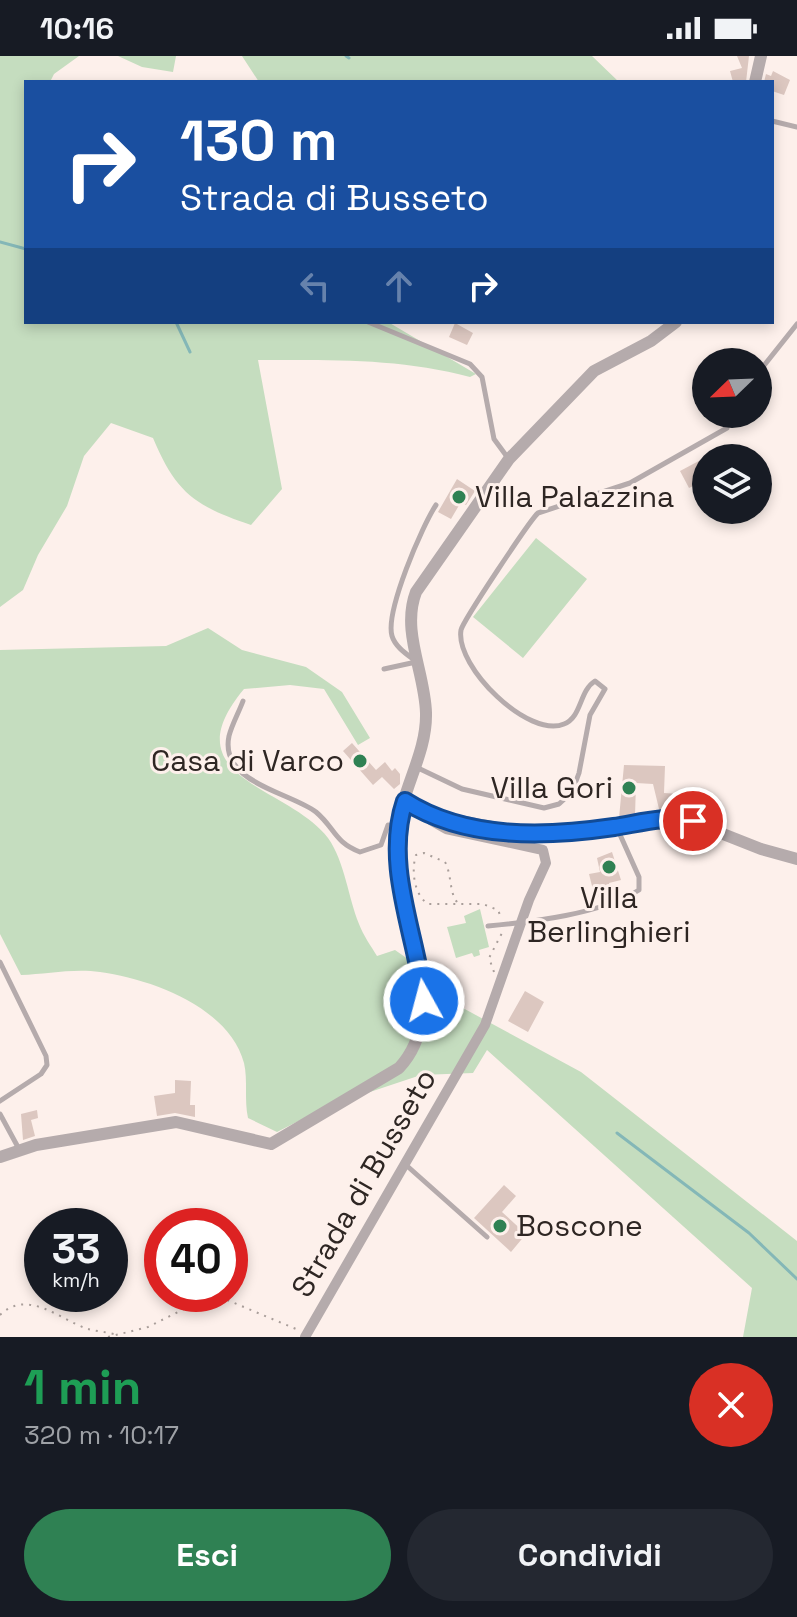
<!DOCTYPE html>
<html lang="it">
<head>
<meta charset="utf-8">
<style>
  body { margin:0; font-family:"Space Grotesk",sans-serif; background:#242831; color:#f1f3f6; height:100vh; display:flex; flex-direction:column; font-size:30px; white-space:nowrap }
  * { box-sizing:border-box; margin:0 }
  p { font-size:26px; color:#9ea1a6 }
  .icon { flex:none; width:44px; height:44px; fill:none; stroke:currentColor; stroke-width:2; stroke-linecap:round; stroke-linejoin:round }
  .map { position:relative; height:1281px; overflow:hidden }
  .details { display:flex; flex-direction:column; background:#171b24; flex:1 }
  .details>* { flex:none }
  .guide { position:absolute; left:24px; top:24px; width:750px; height:244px; border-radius:0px; box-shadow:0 4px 12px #0003; background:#1a4fa0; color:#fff; overflow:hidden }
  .needle { width:52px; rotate:247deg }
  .controls { position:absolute; left:692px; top:292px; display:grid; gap:16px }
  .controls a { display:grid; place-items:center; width:80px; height:80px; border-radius:50%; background:#171b24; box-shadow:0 4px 12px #0003; font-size:40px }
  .speed { position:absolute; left:24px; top:1152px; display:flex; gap:16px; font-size:40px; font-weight:700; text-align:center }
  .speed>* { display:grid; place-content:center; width:104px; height:104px; border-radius:50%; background:#171b24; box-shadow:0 4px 12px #0003; line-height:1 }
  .speed small { font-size:20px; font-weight:400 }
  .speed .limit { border:12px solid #d22; background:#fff; color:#111 }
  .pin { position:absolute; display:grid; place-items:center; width:68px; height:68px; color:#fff; margin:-34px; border:4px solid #fff; border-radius:50%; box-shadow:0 2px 8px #0007 }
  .me { position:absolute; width:88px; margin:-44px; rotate:353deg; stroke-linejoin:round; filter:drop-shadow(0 0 6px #0008) }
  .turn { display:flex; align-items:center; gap:28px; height:168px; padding:0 24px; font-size:36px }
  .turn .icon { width:104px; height:104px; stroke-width:2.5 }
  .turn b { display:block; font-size:56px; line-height:68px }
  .lanes { display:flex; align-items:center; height:76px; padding:0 24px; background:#0003; justify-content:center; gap:40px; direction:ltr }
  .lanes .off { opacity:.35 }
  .round { display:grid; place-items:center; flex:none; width:84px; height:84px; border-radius:42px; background:#242831 }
  .overview { display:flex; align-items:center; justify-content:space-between; height:136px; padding:0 24px }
  h1 { font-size:48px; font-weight:700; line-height:60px; color:#1e9e55 }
  .cta { display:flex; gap:16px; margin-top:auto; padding:16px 24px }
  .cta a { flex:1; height:92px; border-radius:48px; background:#2f8153; color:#fff; font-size:32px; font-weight:700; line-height:92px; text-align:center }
  .cta a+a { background:#242831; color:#f1f3f6 }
  .status { display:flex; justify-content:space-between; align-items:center; height:56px; padding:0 40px; background:#171b24; direction:ltr }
  .status svg { height:22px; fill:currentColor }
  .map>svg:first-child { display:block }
</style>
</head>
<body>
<div class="status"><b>10:16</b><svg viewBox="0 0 49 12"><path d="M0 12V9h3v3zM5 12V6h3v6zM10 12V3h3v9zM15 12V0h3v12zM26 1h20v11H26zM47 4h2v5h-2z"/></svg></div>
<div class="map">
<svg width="797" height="1281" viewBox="0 0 797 1281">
  <rect width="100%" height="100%" fill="#fdf0eb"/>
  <!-- green -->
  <path fill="#c5ddbf" d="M0 0H79L54 18 50 26H26V266H388L476 318 470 321C400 302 330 304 258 304L282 433 251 469C195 450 176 437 153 382L111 367 84 400 67 450 38 499 23 534 0 551Z
    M118 0H176L173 16 142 11Z
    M242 0H592L619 26H259Z
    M536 482 587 523 523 602 473 561Z
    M208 572 242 594 306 611 342 636 370 682 358 689 324 633 290 629 244 633C169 723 289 730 328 782 345 806 348 841 359 868 363 879 371 890 377 900L395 894 448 931 461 951 581 1016 797 1185V1281H743L752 1232 487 994 473 1017 421 1019 328 1050 277 1076 248 1062C244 1044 248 1024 244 1007 229 951 151 923 100 916 75 912 46 918 21 919L0 878V594L166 590Z
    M480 853 489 891 479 894 480 899 474 901 472 897 456 902 447 871 466 867 464 860Z"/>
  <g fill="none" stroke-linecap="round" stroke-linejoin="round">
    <!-- stream -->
    <path stroke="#84b7b7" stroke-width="3" d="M346 0 349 2
      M0 186 26 193
      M176 266 190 296
      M617 1077 749 1177 797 1223"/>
  </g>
  <!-- building -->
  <path fill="#dcc7c0" d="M737 0H749L746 26H733L730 15 742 12Z
    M773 15 790 24 784 39 772 35V26H764L766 18 771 20Z
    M455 267 473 277 467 289 449 281Z
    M727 390 733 402H706V424L689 432 680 415Z
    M457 423 475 435 466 449 461 446 451 463 438 456Z
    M352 687 376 714 385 706 392 715 395 712 400 718V728L394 733 382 721 373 729 343 695Z
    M624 709 665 710 664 737 680 738 677 755 660 757 653 728 636 727 635 760 619 762Z
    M612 796 621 824 609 827 611 838 595 842 589 818 600 816 597 802Z
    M525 935 544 946 528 976 508 965Z
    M175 1024 191 1025 190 1049H195V1061L175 1057 157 1060 154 1040 175 1037Z
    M37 1054 38 1062 31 1064 35 1080 23 1084 21 1058Z
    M504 1129 516 1140 502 1156 526 1178 511 1196 474 1162Z"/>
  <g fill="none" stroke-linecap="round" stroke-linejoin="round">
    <!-- path -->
    <path stroke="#a99e9a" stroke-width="2" stroke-dasharray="2 6" stroke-linecap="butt" d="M457 846C449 836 452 819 445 806L424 797 416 799C411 814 414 839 428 848H483L498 854 500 859
      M494 916 489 902 503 875
      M0 1259C28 1232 60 1264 88 1273 96 1275 105 1276 114 1278
      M108 1281 148 1271 206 1242 220 1241 296 1273"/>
    <!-- service -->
    <path stroke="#b5abac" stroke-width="5" d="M772 65 797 71
      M368 266 470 308 482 321 494 383 508 402
      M758 317 797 268
      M413 603C405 597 395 590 392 580 385 556 422 470 436 449
      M384 613 416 606
      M243 645C239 656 232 668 229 680 219 727 290 736 316 756 335 772 334 786 360 796L381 789 388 769 397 770
      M418 712 462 733 544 752 559 748 572 736 579 717 590 659 605 633 595 625C579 635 582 661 564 668 529 683 455 611 461 574 463 565 530 464 538 457L630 427 727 372 724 358
      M488 870C532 866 601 858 639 834V821L617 772
      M0 906 46 1000 47 1009 41 1018 0 1045
      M0 1058 19 1093
      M406 1109 487 1181"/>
    <!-- minor -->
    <path stroke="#b5abac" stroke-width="10" d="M305 1281 485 969 529 844 546 807 543 794 446 773 432 765 427 757"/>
    <!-- tertiary -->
    <path stroke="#b5abac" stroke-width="12" d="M755 26 761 0
      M405 745 438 761 540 780 685 763 761 793 797 803
      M0 1101 36 1089 176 1066 271 1088 399 1012C456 951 393 849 398 776 400 735 427 699 426 657 425 617 401 575 416 536L509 403 594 315 651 285 676 266"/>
  </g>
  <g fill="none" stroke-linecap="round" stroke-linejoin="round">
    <defs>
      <path id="route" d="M424 945C417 880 383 810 405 745 466 784 546 781 614 771 640 767 667 759 693 765"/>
    </defs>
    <!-- route casing -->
    <use href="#route" stroke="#114b97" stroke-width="20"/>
    <!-- route -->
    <use href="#route" stroke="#1a73e8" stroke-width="14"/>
  </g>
  <!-- markers -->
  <g fill="#2f8153" stroke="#fdf0eb" stroke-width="3">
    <circle cx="459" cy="441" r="8"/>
    <circle cx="360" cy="705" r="8"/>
    <circle cx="629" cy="732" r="8"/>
    <circle cx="609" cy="811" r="8"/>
    <circle cx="500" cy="1170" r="8"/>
  </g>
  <g text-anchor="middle" stroke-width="6" stroke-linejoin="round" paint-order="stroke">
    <!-- poi labels -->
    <g font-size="30" fill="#2e2623" stroke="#fdf0eb" text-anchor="start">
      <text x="475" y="451">Villa Palazzina</text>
      <text x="344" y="715" text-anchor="end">Casa di Varco</text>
      <text x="613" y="742" text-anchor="end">Villa Gori</text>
      <text x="609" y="852" text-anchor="middle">Villa<tspan x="609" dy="34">Berlinghieri</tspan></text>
      <text x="516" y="1180">Boscone</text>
    </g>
    <!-- street labels -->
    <g font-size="30" fill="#2e2623" stroke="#fdf0eb">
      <text transform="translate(364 1127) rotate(-60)" y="10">Strada di Busseto</text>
    </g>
  </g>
</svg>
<div class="controls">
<a><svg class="needle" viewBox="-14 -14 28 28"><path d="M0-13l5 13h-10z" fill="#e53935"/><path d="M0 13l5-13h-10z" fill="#9ea1a6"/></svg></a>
<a><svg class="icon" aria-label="layers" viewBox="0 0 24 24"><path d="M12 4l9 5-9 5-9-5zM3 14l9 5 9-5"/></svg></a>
</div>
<div class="speed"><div>33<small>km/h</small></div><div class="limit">40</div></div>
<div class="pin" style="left:693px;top:765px;background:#d93025"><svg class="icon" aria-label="arrive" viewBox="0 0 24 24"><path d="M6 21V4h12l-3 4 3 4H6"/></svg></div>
<svg class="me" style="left:424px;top:945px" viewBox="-20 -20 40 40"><circle r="17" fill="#1a73e8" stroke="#fff" stroke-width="3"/><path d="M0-11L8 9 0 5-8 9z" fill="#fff"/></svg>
<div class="guide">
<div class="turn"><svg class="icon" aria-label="right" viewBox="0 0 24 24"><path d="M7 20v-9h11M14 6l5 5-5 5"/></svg><div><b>130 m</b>Strada di Busseto</div></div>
<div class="lanes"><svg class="icon off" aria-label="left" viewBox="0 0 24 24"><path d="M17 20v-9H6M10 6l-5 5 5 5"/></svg><svg class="icon off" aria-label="ahead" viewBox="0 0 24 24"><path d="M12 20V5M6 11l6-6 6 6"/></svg><svg class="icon" aria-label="right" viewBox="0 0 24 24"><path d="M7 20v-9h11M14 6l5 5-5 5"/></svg></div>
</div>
</div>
<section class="details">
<div class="overview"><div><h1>1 min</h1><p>320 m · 10:17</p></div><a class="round" style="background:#d93025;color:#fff"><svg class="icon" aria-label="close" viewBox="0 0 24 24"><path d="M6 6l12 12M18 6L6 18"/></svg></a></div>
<div class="cta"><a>Esci</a><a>Condividi</a></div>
</section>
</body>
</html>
